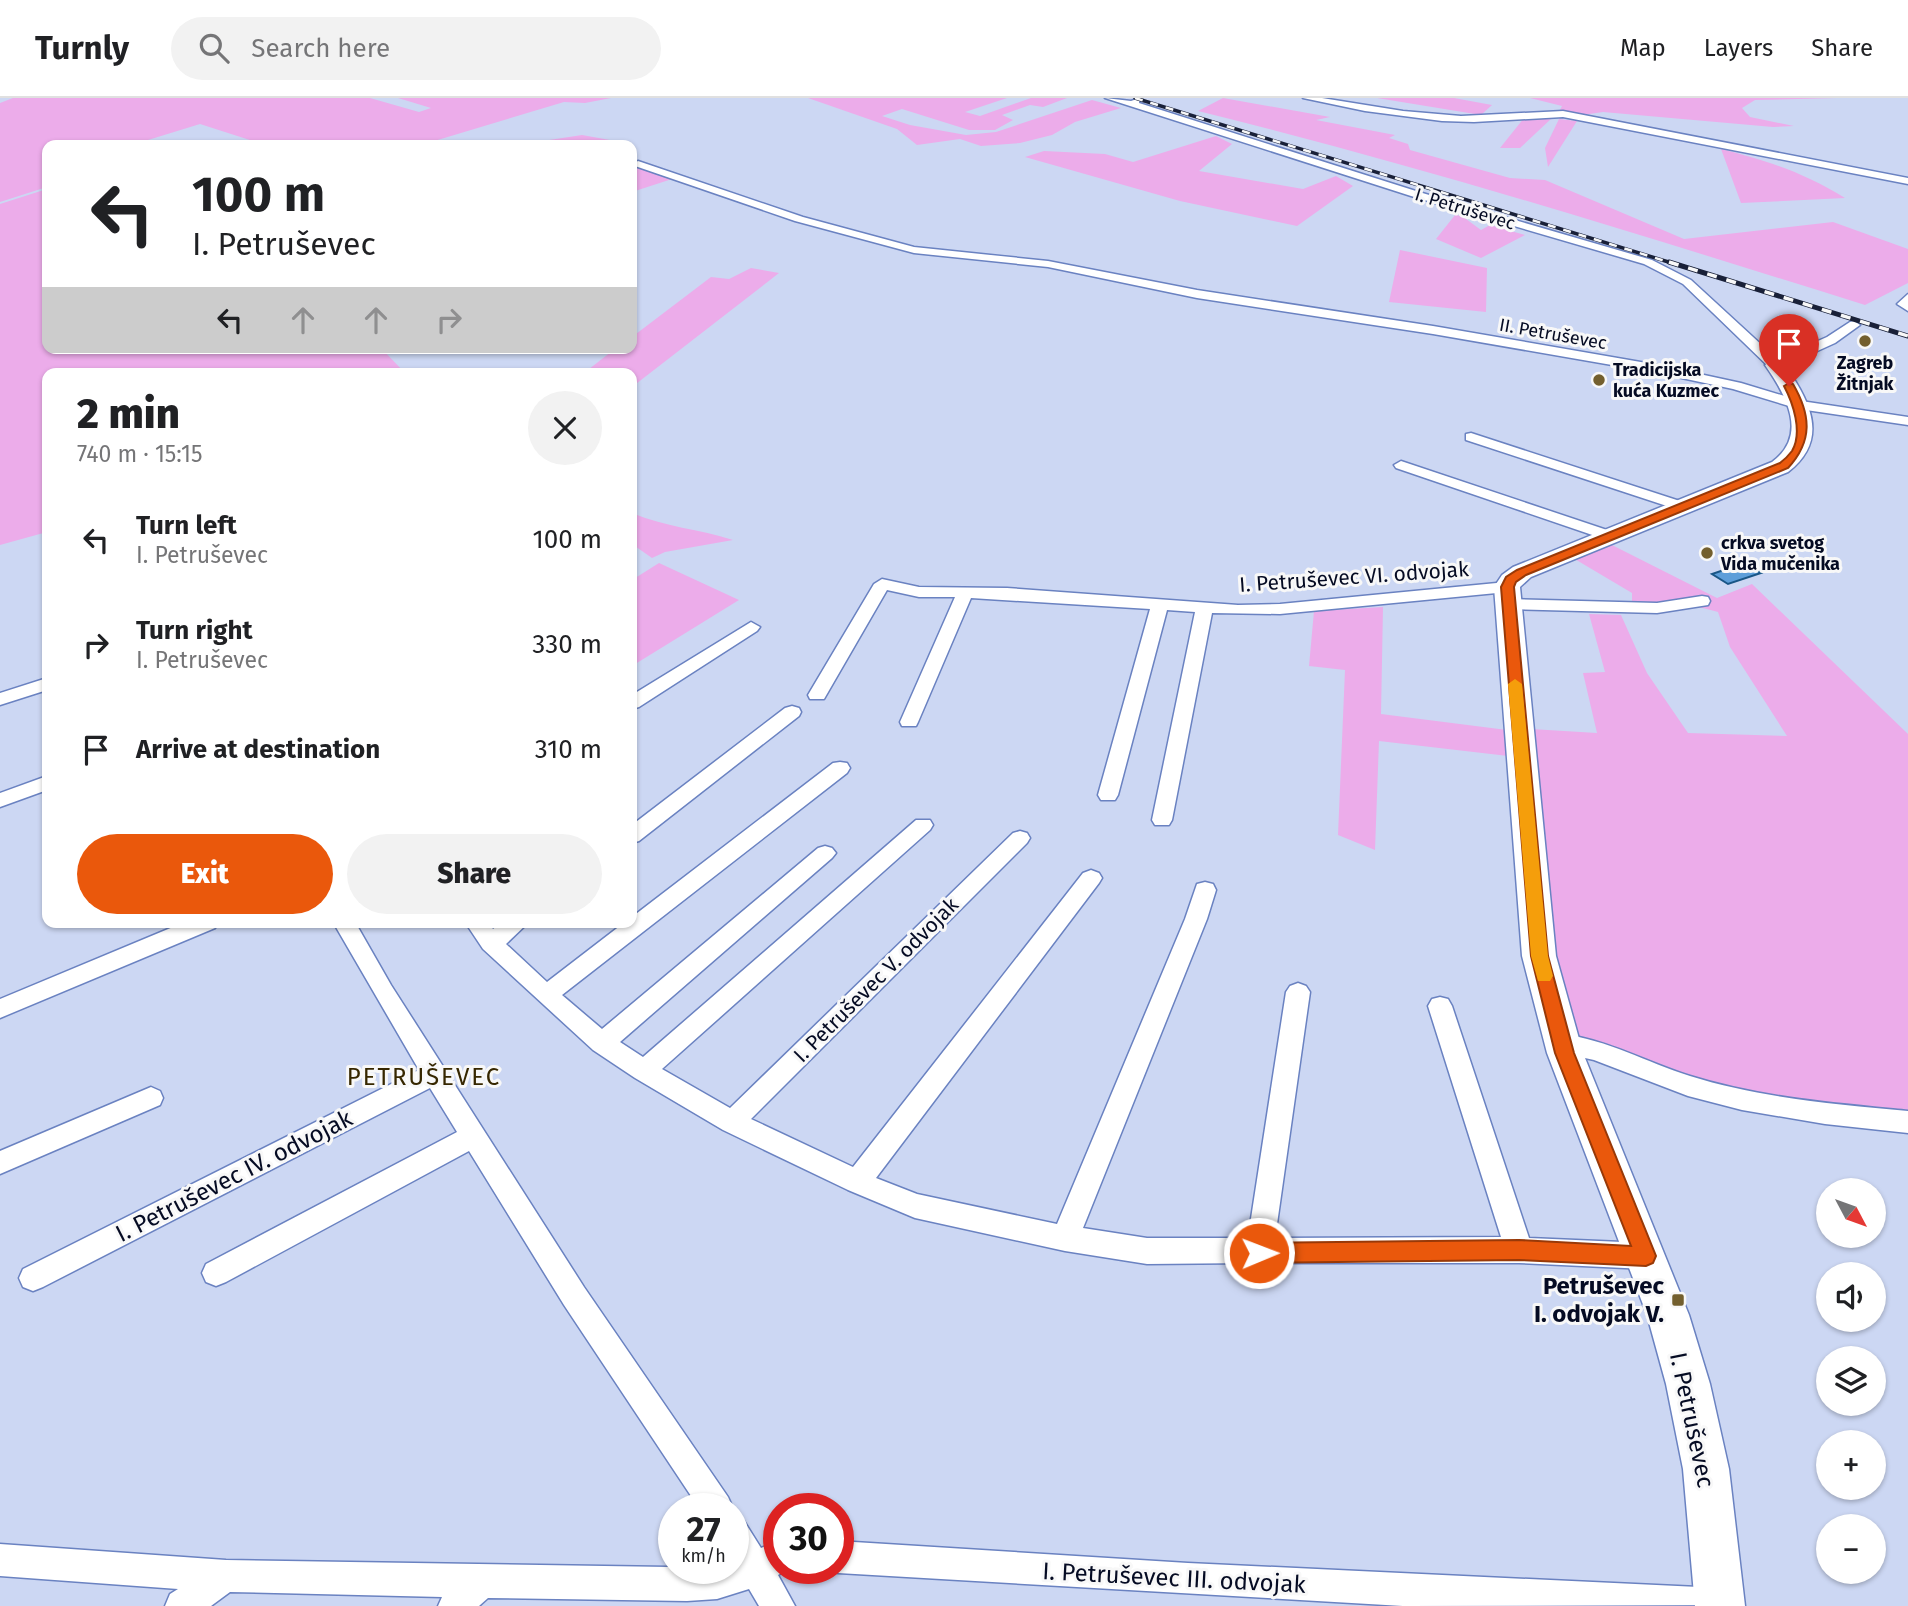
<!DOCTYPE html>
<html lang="en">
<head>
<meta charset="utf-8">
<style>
  body { margin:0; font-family:"Fira Sans",sans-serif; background:#f2f2f2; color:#202124; height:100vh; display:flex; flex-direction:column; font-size:26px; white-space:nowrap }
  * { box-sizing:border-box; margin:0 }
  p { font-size:23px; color:#757577 }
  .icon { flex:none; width:38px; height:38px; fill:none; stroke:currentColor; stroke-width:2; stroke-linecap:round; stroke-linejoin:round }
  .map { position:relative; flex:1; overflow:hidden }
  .sheet { position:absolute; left:42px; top:270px; width:595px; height:560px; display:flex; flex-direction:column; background:#fff; border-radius:14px; box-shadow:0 2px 5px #0004 }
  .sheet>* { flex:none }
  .guide { position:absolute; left:42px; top:42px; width:595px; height:214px; border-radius:14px; box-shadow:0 2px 5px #0004; background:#fff; color:#202124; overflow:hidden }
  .needle { width:46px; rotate:131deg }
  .controls { position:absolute; left:1816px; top:1080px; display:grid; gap:14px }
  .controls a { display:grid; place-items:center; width:70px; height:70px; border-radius:50%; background:#fff; box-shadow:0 2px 5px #0004; font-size:35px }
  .speed { position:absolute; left:658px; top:1395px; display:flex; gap:14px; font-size:35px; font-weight:700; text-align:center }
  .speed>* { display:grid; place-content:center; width:91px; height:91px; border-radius:50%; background:#fff; box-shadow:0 2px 5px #0004; line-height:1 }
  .speed small { font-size:18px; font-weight:400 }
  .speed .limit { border:10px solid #d22; background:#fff; color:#111 }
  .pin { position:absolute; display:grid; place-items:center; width:60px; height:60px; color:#fff; margin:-72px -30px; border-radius:50% 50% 50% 0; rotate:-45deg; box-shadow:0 0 7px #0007 }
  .pin .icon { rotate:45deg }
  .me { position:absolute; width:77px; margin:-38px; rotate:89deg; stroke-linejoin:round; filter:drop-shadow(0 0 5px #0008) }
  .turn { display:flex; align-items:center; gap:24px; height:147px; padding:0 35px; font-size:32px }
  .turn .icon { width:91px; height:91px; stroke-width:2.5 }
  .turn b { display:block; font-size:49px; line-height:60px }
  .lanes { display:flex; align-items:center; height:66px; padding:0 35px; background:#0003; justify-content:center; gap:35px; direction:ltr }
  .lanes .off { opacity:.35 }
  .round { display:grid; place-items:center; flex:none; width:74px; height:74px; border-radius:37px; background:#f2f2f2 }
  .head { display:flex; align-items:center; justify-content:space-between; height:119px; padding:0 35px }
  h1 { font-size:42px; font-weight:800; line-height:52px }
  .cta { display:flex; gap:14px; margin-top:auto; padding:14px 35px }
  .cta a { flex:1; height:80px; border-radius:42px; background:#ea580c; color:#fff; font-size:28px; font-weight:800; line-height:80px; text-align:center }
  .cta a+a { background:#f2f2f2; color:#202124 }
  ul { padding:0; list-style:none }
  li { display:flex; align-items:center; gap:21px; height:105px; padding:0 35px }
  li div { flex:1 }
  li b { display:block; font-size:26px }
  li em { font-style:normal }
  header { display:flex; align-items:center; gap:42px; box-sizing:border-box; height:98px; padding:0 35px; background:#fff; border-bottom:2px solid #e0e0e0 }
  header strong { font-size:33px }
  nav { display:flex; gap:38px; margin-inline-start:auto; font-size:24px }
  .search { width:490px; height:63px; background:#f2f2f2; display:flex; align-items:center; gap:18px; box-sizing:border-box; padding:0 24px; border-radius:38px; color:#757577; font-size:26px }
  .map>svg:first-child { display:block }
</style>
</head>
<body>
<header>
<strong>Turnly</strong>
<div class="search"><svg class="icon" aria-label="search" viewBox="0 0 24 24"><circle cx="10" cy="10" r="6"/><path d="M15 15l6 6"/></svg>Search here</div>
<nav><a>Map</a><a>Layers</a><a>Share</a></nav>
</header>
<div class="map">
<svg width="1908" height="1508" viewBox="0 0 1908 1508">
  <rect width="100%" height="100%" fill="#ccd7f3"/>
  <!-- green -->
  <path fill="#ecacea" d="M13 0H370L419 14 431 10 398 0H611L585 5 564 4 431 44 449 45V47L536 44 582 37 621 44 611 47 570 43 520 47H265L200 26 135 46 137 47H47V89L0 104V5Z
    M808 0H1007L965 14 980 18 1031 0H1067L1043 9 1030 7 1002 17 1013 22 995 32H969L902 11 882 18 910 27 966 37 996 34 1092 2 1121 10 1075 24 1052 37 1020 45 981 48 960 41 917 47 897 31Z
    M1223 0 1330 19 1316 22 1395 37 1389 40 1408 46 1410 52 1510 80 1545 82 1684 141 1833 124 1908 151V185L1865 207C1644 138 1423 68 1198 13Z
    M1377 0H1454L1492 7 1481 17Z
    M1530 0H1837L1755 2 1742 10 1750 19 1794 28 1773 29 1603 14 1582 17 1560 12 1562 8Z
    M1538 18 1552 20 1520 50H1500L1524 20Z
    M1559 21 1577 23 1548 69 1545 50Z
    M1216 38 1232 46 1199 73 1303 91 1336 78 1353 88 1297 128 1180 103 1025 59 1044 53 1105 56 1133 64Z
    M1721 51C1768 63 1803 74 1845 100L1741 105Z
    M632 67 672 81 632 94Z
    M47 91V250H381L405 275H47V434L0 447V106Z
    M1455 117 1462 118 1481 132 1490 127 1525 137 1481 160 1436 141Z
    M1400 152 1487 170 1486 214 1389 204Z
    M751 170 779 175 632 289V275H584L616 250H632V239L711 179 729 181Z
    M632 415C665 429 699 431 733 442L665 454 652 460 632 446Z
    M1608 445 1717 500 1752 486 1908 636V1030L1751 1014 1581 954 1554 860 1531 631 1597 635 1583 575 1605 574 1589 516 1621 517 1647 575 1688 635 1787 638 1730 549 1718 514C1688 505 1662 502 1632 505V495L1573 460Z
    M659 465 739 502 632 568V482Z
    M1383 509 1381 616 1507 632 1508 658 1379 643 1375 752 1338 737 1345 572 1309 568 1314 513Z"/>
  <!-- building -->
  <path fill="#5d9ed9" stroke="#1a5686" stroke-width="2" d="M1744 465 1761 475 1728 486 1712 476Z"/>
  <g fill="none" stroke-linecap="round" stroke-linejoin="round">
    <!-- street-tunnel -->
    <path stroke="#aeb8d4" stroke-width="10" stroke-dasharray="10 5" stroke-linecap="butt" d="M1137 2 1144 0"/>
    <defs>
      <path id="street" d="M1105 0 1131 3 1140 0 1139 5 1419 94 1652 162 1691 182 1777 261 1827 239 1850 224 1854 223 1860 227 1835 245 1780 270H1770L1683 186 1644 166 1411 98Z
        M1303 0H1322L1403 13 1461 18 1563 13 1908 80V86L1563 19 1474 24 1442 23 1365 13Z
        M638 63 803 119 914 149 1048 163 1197 192 1433 228 1658 267 1741 285 1801 303 1908 319V327L1799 311 1733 291 1658 275 1433 236 1197 200 1048 169 914 155 795 123 635 68 633 66Z
        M1908 196V213L1897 206Z
        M1471 335 1689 406 1692 409 1684 414 1679 412 1466 342V336Z
        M1401 363 1619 436 1621 439 1613 444 1607 442 1396 370 1394 367Z
        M882 481 919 489 1007 490 1238 507 1280 506 1507 484 1515 489 1507 494 1280 516 1212 515 1172 722 1169 727H1155L1152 722 1195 514 1167 512 1118 697 1115 702H1101L1098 697 1150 511 971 500 918 624 916 628H902L900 624 955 499H919L887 492 824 601H810L808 597 874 486Z
        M1702 498 1708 499 1710 503 1708 507 1657 515 1508 511 1500 506 1508 501 1657 505Z
        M751 524 760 529 757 533 639 609 632 611V597Z
        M47 580V592L0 607V595Z
        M792 608 799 610 801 614 799 618 639 743 632 745V727L785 610Z
        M840 664 847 665 850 670 847 675 562 897 602 931 818 750 825 748 832 750 836 755 832 760 620 944 643 959 916 722H930L933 727 930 732 662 971 730 1010 1013 735 1020 733 1027 735 1030 740 1027 745 751 1021 853 1069 1083 775 1091 772 1099 775 1102 780 1099 785 876 1080 917 1096 1057 1126 1185 821 1197 786 1205 784 1213 786 1216 792 1207 821 1083 1130 1147 1140H1248L1286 894 1290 888 1298 885 1306 888 1310 894 1275 1140 1501 1139 1428 908 1432 901 1440 899 1448 901 1452 908 1529 1140 1646 1145 1656 1149 1660 1158 1656 1167 1646 1171 1519 1165H1265L1259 1168 1253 1165 1147 1166 1065 1153 915 1120 848 1092 723 1032 635 980 593 952 483 851 465 824H488L493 831 502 824H529L506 846 547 884 625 824H632V819L833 665Z
        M47 678V692L0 709V695Z
        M185 824H218L215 830 0 920V901Z
        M333 824H355L391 887 584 1189 728 1399 733 1410H699L564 1207 469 1053 226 1184 216 1188 206 1184 202 1175 206 1166 457 1034 430 990 43 1189 33 1193 23 1189 19 1180 23 1171 419 972Z
        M1562 936C1608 942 1646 964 1690 978 1760 1000 1835 1006 1908 1013V1035L1825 1026 1742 1012 1688 998 1594 962 1553 953 1550 946 1553 939Z
        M151 989 160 993 163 1000 160 1007 0 1076V1053Z
        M733 1418 744 1423 761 1450 779 1443V1470H791L778 1477 795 1508H759L749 1491 717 1501 687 1503 488 1500 479 1508H438L442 1499 230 1494 211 1508H165L170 1496 178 1491 0 1478V1446L226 1462 733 1470Z
        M838 1443 1188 1465 1720 1490 1732 1495 1737 1507 1403 1508 838 1475 826 1470H838Z"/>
      <path id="secondary" d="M1775 261 1782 263C1808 300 1832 340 1788 374L1531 479 1520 489 1556 858 1583 955 1689 1217 1710 1286 1729 1371 1745 1508H1695L1683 1371 1666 1286 1647 1217 1547 955 1522 858 1494 489 1502 477 1513 469 1772 364C1809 337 1786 297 1765 267Z"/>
    </defs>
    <!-- street casing -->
    <use href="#street" stroke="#6a82c1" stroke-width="3"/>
    <!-- secondary casing -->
    <use href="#secondary" stroke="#6a82c1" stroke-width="3"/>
    <!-- street -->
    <use href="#street" fill="#fff" fill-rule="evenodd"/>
    <!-- secondary -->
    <use href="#secondary" fill="#fff" fill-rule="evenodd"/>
    <defs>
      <path id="rail-far1" d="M1135 0 1675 166"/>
      <path id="rail" d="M1669 164 1908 238"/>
    </defs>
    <!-- rail-far1 casing -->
    <use href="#rail-far1" stroke="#192038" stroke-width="3.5"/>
    <!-- rail casing -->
    <use href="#rail" stroke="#192038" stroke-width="5"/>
    <!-- rail-far1 -->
    <use href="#rail-far1" stroke="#f8f8f8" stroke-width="2.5" stroke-dasharray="8" stroke-linecap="butt"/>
    <!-- rail -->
    <use href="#rail" stroke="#f8f8f8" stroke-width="3.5" stroke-dasharray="10" stroke-linecap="butt"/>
  </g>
  <!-- route -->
  <path fill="#ea580c" stroke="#983908" stroke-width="2" d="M1789 285 1793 286C1811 317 1813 343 1788 370L1526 477 1516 484 1514 489 1548 858 1574 955 1656 1158 1653 1165 1646 1168 1519 1162 1259 1165 1252 1162 1249 1155 1252 1148 1259 1145 1519 1142 1631 1148 1555 955 1531 858 1501 489 1506 479 1517 472 1780 365C1784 362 1789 357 1792 353 1803 334 1793 305 1784 288Z"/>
  <!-- slow -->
  <path fill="#f59e0b" d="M1515 581 1522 586 1548 858 1553 878 1550 883H1538L1531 858 1508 586Z"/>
  <!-- markers -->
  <g fill="#735f2e" stroke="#f8f8f8" stroke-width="2.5">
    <circle cx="1865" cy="243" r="7"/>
    <circle cx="1599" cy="282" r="7"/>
    <circle cx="1707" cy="455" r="7"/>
    <rect x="1671" y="1195" width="14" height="14" rx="3.5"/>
  </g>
  <g text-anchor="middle" stroke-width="6" stroke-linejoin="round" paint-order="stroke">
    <!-- far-street labels -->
    <g font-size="18" fill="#050b23" stroke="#f8f8f8">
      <text transform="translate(1465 111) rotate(17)" y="6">I. Petruševec</text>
      <text transform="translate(1553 236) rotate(10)" y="6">II. Petruševec</text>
    </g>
    <!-- far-poi labels -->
    <g font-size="18" font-weight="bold" fill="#050b23" stroke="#f8f8f8" text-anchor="start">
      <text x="1865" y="271" text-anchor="middle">Zagreb<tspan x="1865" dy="21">Žitnjak</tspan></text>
      <text x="1613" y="278">Tradicijska<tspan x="1613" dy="21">kuća Kuzmec</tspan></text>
      <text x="1721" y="451">crkva svetog<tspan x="1721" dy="21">Vida mučenika</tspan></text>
    </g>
    <!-- street labels -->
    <g font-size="21" fill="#050b23" stroke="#f8f8f8">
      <text transform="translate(1354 479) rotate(-4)" y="7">I. Petruševec VI. odvojak</text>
      <text transform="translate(876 882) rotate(-45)" y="7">I. Petruševec V. odvojak</text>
    </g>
    <!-- quarter labels -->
    <g font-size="24" letter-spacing="2" fill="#362700" stroke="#f8f8f8">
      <text x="424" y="987">PETRUŠEVEC</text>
    </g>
    <!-- near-street labels -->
    <g font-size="24" fill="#050b23" stroke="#f8f8f8">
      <text transform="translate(234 1078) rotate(-27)" y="8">I. Petruševec IV. odvojak</text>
      <text transform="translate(1692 1322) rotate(78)" y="8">I. Petruševec</text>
      <text transform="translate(1174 1480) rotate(3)" y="8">I. Petruševec III. odvojak</text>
    </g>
    <!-- near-poi labels -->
    <g font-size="24" font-weight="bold" fill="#050b23" stroke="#f8f8f8" text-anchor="end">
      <text x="1664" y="1196">Petruševec<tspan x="1664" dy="28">I. odvojak V.</tspan></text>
    </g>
  </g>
</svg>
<div class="controls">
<a><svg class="needle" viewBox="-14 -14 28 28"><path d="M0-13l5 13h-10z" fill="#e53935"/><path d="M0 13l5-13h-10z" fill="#757577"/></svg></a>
<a><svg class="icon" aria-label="sound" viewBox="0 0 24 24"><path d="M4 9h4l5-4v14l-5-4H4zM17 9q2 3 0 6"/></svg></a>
<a><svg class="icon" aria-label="layers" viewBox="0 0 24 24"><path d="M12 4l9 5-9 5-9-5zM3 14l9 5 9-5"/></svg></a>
<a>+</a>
<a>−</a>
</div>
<div class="speed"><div>27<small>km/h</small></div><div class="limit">30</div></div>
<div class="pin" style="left:1789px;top:288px;background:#d93025"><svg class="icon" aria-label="arrive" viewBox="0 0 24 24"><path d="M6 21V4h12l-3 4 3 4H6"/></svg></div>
<svg class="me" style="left:1259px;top:1155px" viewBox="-20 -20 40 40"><circle r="17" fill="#ea580c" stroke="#fff" stroke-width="3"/><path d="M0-11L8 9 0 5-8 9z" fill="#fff"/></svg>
<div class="guide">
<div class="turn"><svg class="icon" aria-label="left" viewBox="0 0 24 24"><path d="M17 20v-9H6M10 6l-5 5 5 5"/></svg><div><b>100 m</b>I. Petruševec</div></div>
<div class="lanes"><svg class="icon" aria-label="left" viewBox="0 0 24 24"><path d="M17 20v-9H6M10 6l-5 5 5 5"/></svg><svg class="icon off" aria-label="ahead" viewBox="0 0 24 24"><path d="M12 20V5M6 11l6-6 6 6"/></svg><svg class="icon off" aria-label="ahead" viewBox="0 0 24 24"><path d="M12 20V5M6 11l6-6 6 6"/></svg><svg class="icon off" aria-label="right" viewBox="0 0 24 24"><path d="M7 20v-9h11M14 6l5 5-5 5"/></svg></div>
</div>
<section class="sheet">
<div class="head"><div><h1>2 min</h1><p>740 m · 15:15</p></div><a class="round"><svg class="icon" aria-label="close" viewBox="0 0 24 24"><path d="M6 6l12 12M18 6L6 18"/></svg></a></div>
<ul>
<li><svg class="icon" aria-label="left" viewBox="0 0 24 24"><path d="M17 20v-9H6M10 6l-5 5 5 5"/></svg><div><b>Turn left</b><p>I. Petruševec</p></div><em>100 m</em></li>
<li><svg class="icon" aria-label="right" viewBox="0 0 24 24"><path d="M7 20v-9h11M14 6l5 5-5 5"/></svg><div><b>Turn right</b><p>I. Petruševec</p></div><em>330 m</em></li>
<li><svg class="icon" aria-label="arrive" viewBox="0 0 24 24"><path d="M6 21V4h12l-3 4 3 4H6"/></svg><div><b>Arrive at destination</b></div><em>310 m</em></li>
</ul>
<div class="cta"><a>Exit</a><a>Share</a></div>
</section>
</div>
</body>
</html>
